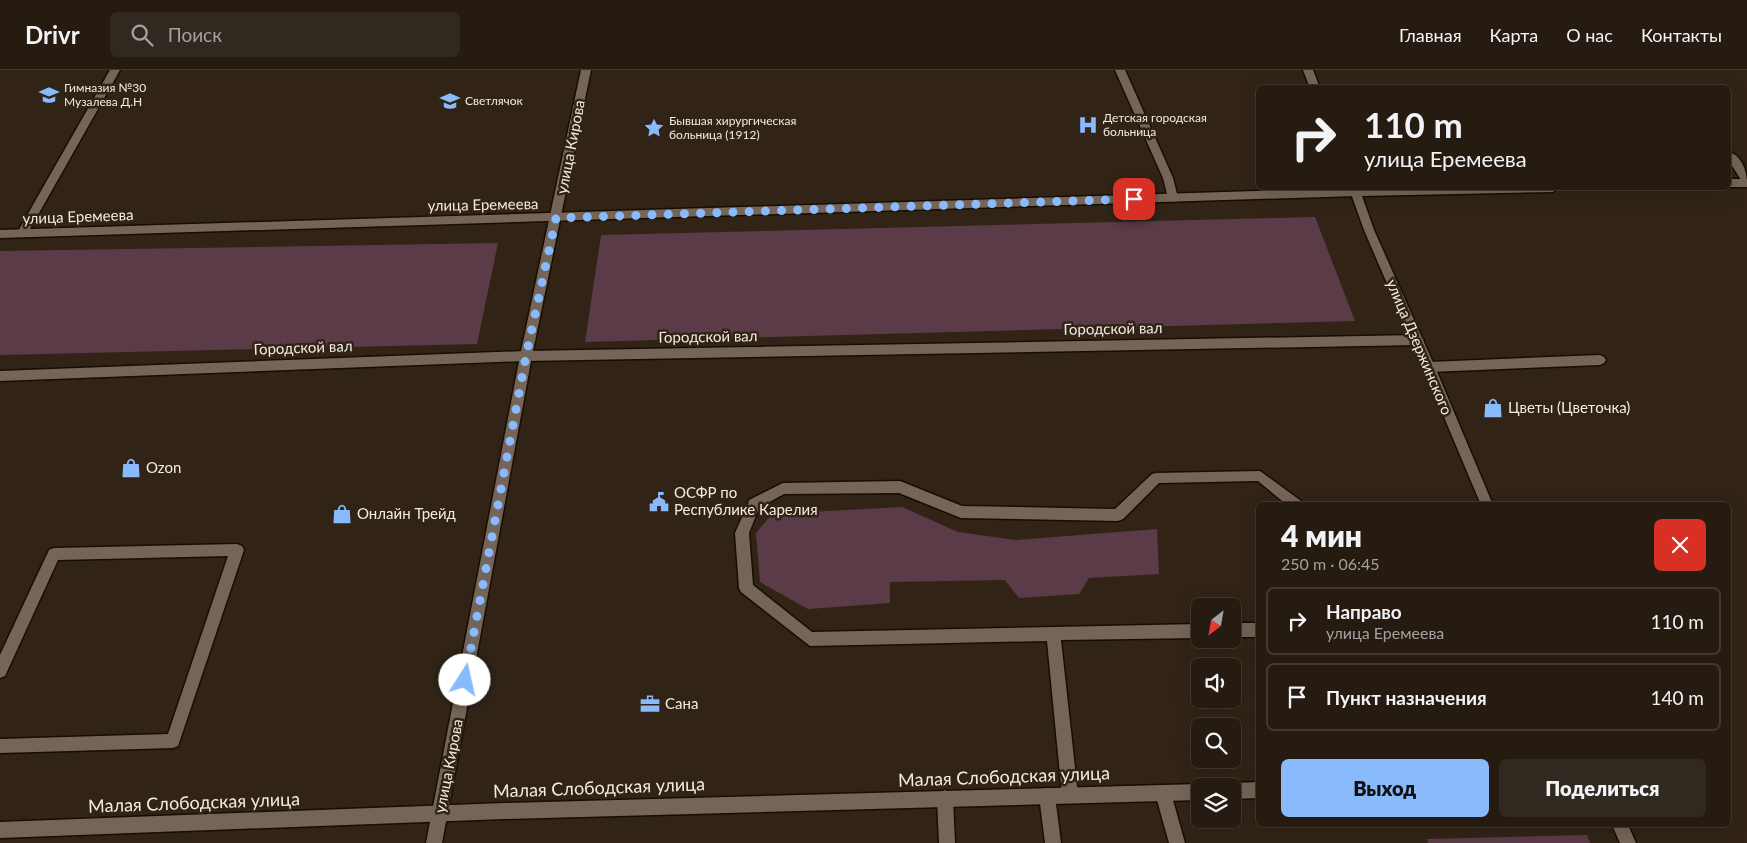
<!DOCTYPE html>
<html lang="ru">
<head>
<meta charset="utf-8">
<style>
  body { margin:0; font-family:Lato,sans-serif; background:#31281f; color:#f1f3f6; height:100vh; display:flex; flex-direction:column; font-size:19px; white-space:nowrap }
  * { box-sizing:border-box; margin:0 }
  p { font-size:16px; color:#a3a19f }
  .icon { flex:none; width:28px; height:28px; fill:none; stroke:currentColor; stroke-width:2; stroke-linecap:round; stroke-linejoin:round }
  .map { position:relative; flex:1; overflow:hidden }
  .drawer { position:absolute; left:1256px; top:432px; width:475px; height:325px; display:flex; flex-direction:column; background:#251b11; border-radius:8px; box-shadow:0 5px 20px #0002,0 0 0 1px #423931 }
  .drawer>* { flex:none }
  .banner { position:absolute; left:1256px; top:15px; width:475px; height:105px; border-radius:8px; box-shadow:0 5px 20px #0002,0 0 0 1px #423931; background:#251b11; color:#f1f3f6; overflow:hidden }
  .needle { width:32px; rotate:211deg }
  .tools { position:absolute; left:1191px; top:528px; display:grid; gap:10px }
  .tools a { display:grid; place-items:center; width:50px; height:50px; border-radius:8px; background:#251b11; box-shadow:0 5px 20px #0002,0 0 0 1px #423931; font-size:25px }
  .pin { position:absolute; display:grid; place-items:center; width:42px; height:42px; color:#fff; margin:-21px; border-radius:10px; box-shadow:0 2px 8px #0006 }
  .me { position:absolute; width:55px; margin:-28px; rotate:10deg; stroke-linejoin:round; filter:drop-shadow(0 0 4px #0008) }
  .turn { display:flex; align-items:center; gap:18px; height:105px; padding:0 25px; font-size:22px }
  .turn .icon { width:65px; height:65px; stroke-width:2.5 }
  .turn b { display:block; font-size:35px; line-height:42px }
  .round { display:grid; place-items:center; flex:none; width:52px; height:52px; border-radius:8px; background:#31281f }
  .head { display:flex; align-items:center; justify-content:space-between; height:85px; padding:0 25px }
  h1 { font-size:30px; font-weight:800; line-height:38px }
  .cta { display:flex; gap:10px; margin-top:auto; padding:10px 25px }
  .cta a { flex:1; height:58px; border-radius:8px; background:#88bafc; color:#111; font-size:20px; font-weight:800; line-height:58px; text-align:center }
  .cta a+a { background:#31281f; color:#f1f3f6 }
  ul { padding:0; list-style:none }
  li { display:flex; align-items:center; gap:15px; height:68px; margin:0 10px 8px; padding:0 15px; border:2px solid #423931; border-radius:8px }
  li div { flex:1 }
  li b { display:block; font-size:19px }
  li em { font-style:normal }
  header { display:flex; align-items:center; gap:30px; box-sizing:border-box; height:70px; padding:0 25px; background:#251b11; border-bottom:1px solid #423931 }
  header strong { font-size:24px }
  nav { display:flex; gap:28px; margin-inline-start:auto; font-size:18px }
  .search { width:350px; height:45px; background:#31281f; display:flex; align-items:center; gap:12px; box-sizing:border-box; padding:0 18px; border-radius:8px; color:#a3a19f; font-size:19px }
  .map>svg:first-child { display:block }
</style>
</head>
<body>
<header>
<strong>Drivr</strong>
<div class="search"><svg class="icon" aria-label="search" viewBox="0 0 24 24"><circle cx="10" cy="10" r="6"/><path d="M15 15l6 6"/></svg>Поиск</div>
<nav><a>Главная</a><a>Карта</a><a>О нас</a><a>Контакты</a></nav>
</header>
<div class="map">
<svg width="1747" height="773" viewBox="0 0 1747 773">
  <rect width="100%" height="100%" fill="#312417"/>
  <!-- green -->
  <path fill="#5b3b47" d="M1315 147 1355 251 585 272 601 165Z
    M498 173 477 274 0 285V181Z
    M902 437 958 462 1016 470 1157 459 1159 504 1089 508 1079 524 1019 528 1005 510 890 512V533L808 539 760 512 756 463 772 444Z
    M1587 765 1590 773H1428L1427 769Z"/>
  <g fill="none" stroke-linecap="round" stroke-linejoin="round">
    <defs>
      <path id="lane" d="M110 0H120L26 166H18L17 163Z
        M1115 0H1125L1173 108 1178 128 1177 131 1173 132 1168 128 1163 108Z
        M1729 82C1742 86 1747 101 1747 114L1743 113 1729 91Z
        M1600 285 1604 287 1606 290 1604 293 1600 295 1429 302 1425 300 1423 297 1425 294 1429 292Z
        M1260 401 1301 431 1302 435H1287L1258 411 1159 413 1123 449 1118 451 961 448 899 423 784 424 759 438 749 463 753 515 812 562 1200 554V568L1061 570 1078 725 1075 730 1070 733 1065 730 1062 725 1047 571 810 576 741 522 739 518 735 463 748 434 749 430 783 413 900 411 962 436 1115 439 1152 404 1156 403Z
        M237 474 242 476 244 480 178 676 173 678 0 683V669L168 664 228 486 58 490 5 606 0 608V585L49 480 54 478Z
        M1232 553H1259V567H1232Z
        M1163 715 1168 718 1171 723 1185 773H1169L1155 723 1158 718Z
        M1047 718 1052 721 1055 726 1061 773H1045L1039 726 1042 721Z
        M945 720 950 723 953 728 955 773H939L937 728 940 723Z"/>
      <path id="street" d="M1356 118 1361 122 1356 126 0 168V160Z
        M1418 265 1424 270 1418 275 526 291 0 311V301L526 281Z
        M1429 292 1433 294 1435 297 1493 435H1481L1423 297 1425 294Z
        M1259 712V728L1232 729V716H1226L1232 713Z
        M1200 714 1204 716H1200V730L504 749 0 768V752L504 733Z
        M1612 755H1628L1636 773H1620Z"/>
      <path id="secondary" d="M581 0H591L532 286 442 773H426L520 286Z
        M1303 0H1313L1320 18H1310Z
        M1729 109H1747V117H1729Z
        M1349 118H1558L1553 122 1362 126 1374 160 1435 297 1433 300H1425L1423 297 1364 160Z"/>
    </defs>
    <!-- lane casing -->
    <use href="#lane" stroke="#180d03" stroke-width="3"/>
    <!-- street casing -->
    <use href="#street" stroke="#180d03" stroke-width="3"/>
    <!-- secondary casing -->
    <use href="#secondary" stroke="#180d03" stroke-width="3"/>
    <!-- lane -->
    <use href="#lane" fill="#756558" fill-rule="evenodd"/>
    <!-- street -->
    <use href="#street" fill="#756558" fill-rule="evenodd"/>
    <!-- secondary -->
    <use href="#secondary" fill="#756558" fill-rule="evenodd"/>
  </g>
  <g fill="none" stroke-linecap="round" stroke-linejoin="round">
    <!-- route -->
    <path stroke="#88bafc" stroke-width="9" stroke-dasharray="0 16.2" d="M465 610 526 286 556 148 1134 129"/>
  </g>
  <!-- icons -->
  <defs>
    <symbol id="school-bare" viewBox="-9 -9 18 18"><path d="M0-5L7-2L0 1L-7-2ZM-4 1L0 2.5L4 1V4Q0 6-4 4Z" fill="#88bafc" stroke="#312417" stroke-width="2.5" paint-order="stroke"/></symbol>
    <symbol id="hospital-bare" viewBox="-9 -9 18 18"><path d="M-5-5h3v3.5h4V-5h3V5h-3V1.5h-4V5h-3Z" fill="#88bafc" stroke="#312417" stroke-width="2.5" paint-order="stroke"/></symbol>
    <symbol id="sight-bare" viewBox="-9 -9 18 18"><path d="M0-6L1.8-2.2L6-1.7L2.9 1.2L3.7 5.4L0 3.3L-3.7 5.4L-2.9 1.2L-6-1.7L-1.8-2.2Z" fill="#88bafc" stroke="#312417" stroke-width="2.5" paint-order="stroke"/></symbol>
    <symbol id="shop-bare" viewBox="-9 -9 18 18"><path d="M-5-2.5h2.3a2.7 3.5 0 0 1 5.4 0H5L5.5 6h-11ZM-1.5-2.5h3a1.5 2.3 0 0 0-3 0Z" fill="#88bafc" stroke="#312417" stroke-width="2.5" paint-order="stroke"/></symbol>
    <symbol id="civic-bare" viewBox="-9 -9 18 18"><path d="M-.6-6.5H3V-4.5H.6V-3L4-1V1h2V6H-6V1h2V-1L-.6-3ZM-1.2 2.5V6h2.4V2.5Z" fill="#88bafc" stroke="#312417" stroke-width="2.5" paint-order="stroke"/></symbol>
    <symbol id="office-bare" viewBox="-9 -9 18 18"><path d="M-6-3h4V-5.5h4V-3h4V5H-6ZM-1-4.5V-3h2v-1.5ZM-6 0V1H6V0Z" fill="#88bafc" stroke="#312417" stroke-width="2.5" paint-order="stroke"/></symbol>
  </defs>
  <g fill-rule="evenodd">
    <use href="#school-bare" x="35" y="11" width="28" height="28"/>
    <use href="#school-bare" x="436" y="17" width="28" height="28"/>
    <use href="#hospital-bare" x="1074" y="41" width="28" height="28"/>
    <use href="#sight-bare" x="640" y="44" width="28" height="28"/>
    <use href="#shop-bare" x="1479" y="324" width="28" height="28"/>
    <use href="#shop-bare" x="117" y="384" width="28" height="28"/>
    <use href="#civic-bare" x="645" y="418" width="28" height="28"/>
    <use href="#shop-bare" x="328" y="430" width="28" height="28"/>
    <use href="#office-bare" x="636" y="620" width="28" height="28"/>
  </g>
  <g text-anchor="middle" stroke-width="5" stroke-linejoin="round" paint-order="stroke">
    <!-- far-poi labels -->
    <g font-size="12" fill="#f3eae2" stroke="#312417" text-anchor="start">
      <text x="64" y="22">Гимназия №30<tspan x="64" dy="14">Музалева Д.Н</tspan></text>
      <text x="465" y="35">Светлячок</text>
      <text x="1103" y="52">Детская городская<tspan x="1103" dy="14">больница</tspan></text>
      <text x="669" y="55">Бывшая хирургическая<tspan x="669" dy="14">больница (1912)</tspan></text>
    </g>
    <!-- street labels -->
    <g font-size="15" fill="#f3eae2" stroke="#312417">
      <text transform="translate(571 77) rotate(-79)" y="5">улица Кирова</text>
      <text transform="translate(483 135) rotate(-1)" y="5">улица Еремеева</text>
      <text transform="translate(78 147) rotate(-2)" y="5">улица Еремеева</text>
      <text transform="translate(1113 259) rotate(-1)" y="5">Городской вал</text>
      <text transform="translate(708 267) rotate(-1)" y="5">Городской вал</text>
      <text transform="translate(1419 277) rotate(67)" y="5">улица Дзержинского</text>
      <text transform="translate(303 278) rotate(-2)" y="5">Городской вал</text>
      <text transform="translate(449 696) rotate(-79)" y="5">улица Кирова</text>
    </g>
    <!-- poi labels -->
    <g font-size="15" fill="#f3eae2" stroke="#312417" text-anchor="start">
      <text x="1508" y="343">Цветы (Цветочка)</text>
      <text x="146" y="403">Ozon</text>
      <text x="674" y="428">ОСФР по<tspan x="674" dy="17">Республике Карелия</tspan></text>
      <text x="357" y="449">Онлайн Трейд</text>
      <text x="665" y="639">Сана</text>
    </g>
    <!-- near-street labels -->
    <g font-size="18" fill="#f3eae2" stroke="#312417">
      <text transform="translate(1004 707) rotate(-2)" y="6">Малая Слободская улица</text>
      <text transform="translate(599 718) rotate(-2)" y="6">Малая Слободская улица</text>
      <text transform="translate(194 733) rotate(-2)" y="6">Малая Слободская улица</text>
    </g>
  </g>
</svg>
<div class="tools">
<a><svg class="needle" viewBox="-14 -14 28 28"><path d="M0-13l5 13h-10z" fill="#e53935"/><path d="M0 13l5-13h-10z" fill="#a3a19f"/></svg></a>
<a><svg class="icon" aria-label="sound" viewBox="0 0 24 24"><path d="M4 9h4l5-4v14l-5-4H4zM17 9q2 3 0 6"/></svg></a>
<a><svg class="icon" aria-label="search" viewBox="0 0 24 24"><circle cx="10" cy="10" r="6"/><path d="M15 15l6 6"/></svg></a>
<a><svg class="icon" aria-label="layers" viewBox="0 0 24 24"><path d="M12 4l9 5-9 5-9-5zM3 14l9 5 9-5"/></svg></a>
</div>
<div class="pin" style="left:1134px;top:129px;background:#d93025"><svg class="icon" aria-label="arrive" viewBox="0 0 24 24"><path d="M6 21V4h12l-3 4 3 4H6"/></svg></div>
<svg class="me" style="left:465px;top:610px" viewBox="-20 -20 40 40"><circle r="19" fill="#fff"/><path d="M0-13L10 11 0 6-10 11z" fill="#88bafc"/></svg>
<div class="banner">
<div class="turn"><svg class="icon" aria-label="right" viewBox="0 0 24 24"><path d="M7 20v-9h11M14 6l5 5-5 5"/></svg><div><b>110 m</b>улица Еремеева</div></div>
</div>
<section class="drawer">
<div class="head"><div><h1>4 мин</h1><p>250 m · 06:45</p></div><a class="round" style="background:#d93025;color:#fff"><svg class="icon" aria-label="close" viewBox="0 0 24 24"><path d="M6 6l12 12M18 6L6 18"/></svg></a></div>
<ul>
<li><svg class="icon" aria-label="right" viewBox="0 0 24 24"><path d="M7 20v-9h11M14 6l5 5-5 5"/></svg><div><b>Направо</b><p>улица Еремеева</p></div><em>110 m</em></li>
<li><svg class="icon" aria-label="arrive" viewBox="0 0 24 24"><path d="M6 21V4h12l-3 4 3 4H6"/></svg><div><b>Пункт назначения</b></div><em>140 m</em></li>
</ul>
<div class="cta"><a>Выход</a><a>Поделиться</a></div>
</section>
</div>
</body>
</html>
